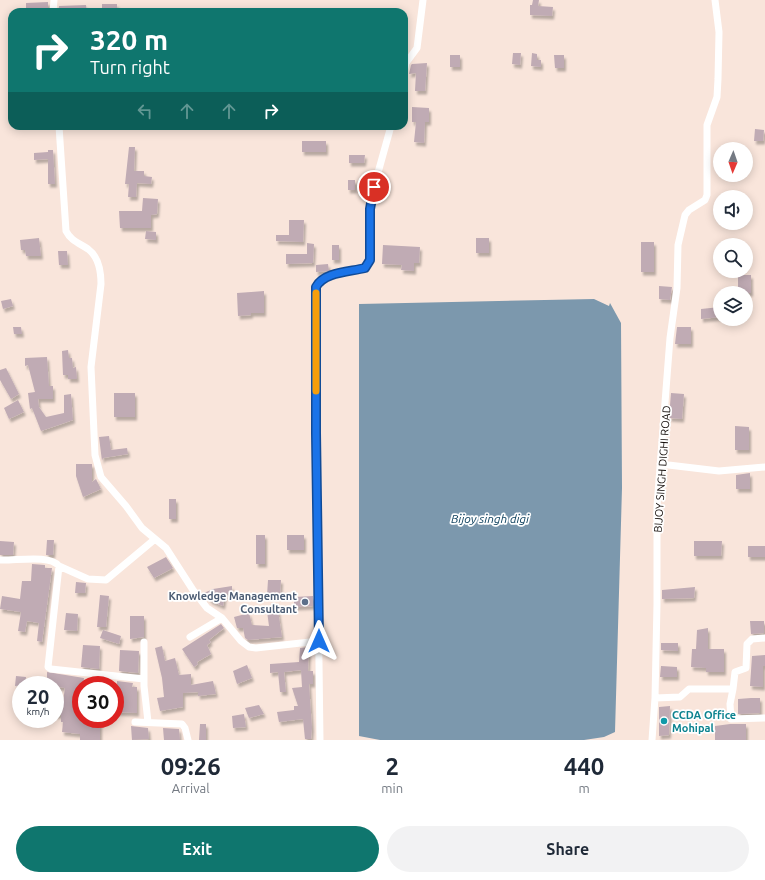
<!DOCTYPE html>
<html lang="en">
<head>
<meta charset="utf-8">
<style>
  body { margin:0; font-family:Ubuntu,sans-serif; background:#f2f2f3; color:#1f2937; height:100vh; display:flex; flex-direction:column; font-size:15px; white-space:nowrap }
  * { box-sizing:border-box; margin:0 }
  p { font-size:13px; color:#747a83 }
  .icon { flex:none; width:22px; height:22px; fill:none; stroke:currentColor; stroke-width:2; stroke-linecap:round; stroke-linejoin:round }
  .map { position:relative; height:740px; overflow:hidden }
  .drawer { display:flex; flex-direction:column; background:#fff; flex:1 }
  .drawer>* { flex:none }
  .banner { position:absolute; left:8px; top:8px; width:400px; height:122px; border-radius:12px; box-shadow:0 2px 10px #0003; background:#0f766e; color:#fff; overflow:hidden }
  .needle { width:26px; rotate:182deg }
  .buttons { position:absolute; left:713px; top:142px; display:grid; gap:8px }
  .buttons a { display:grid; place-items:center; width:40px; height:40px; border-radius:50%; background:#fff; box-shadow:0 2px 10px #0003; font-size:20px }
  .speed { position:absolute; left:12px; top:676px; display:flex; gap:8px; font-size:20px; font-weight:700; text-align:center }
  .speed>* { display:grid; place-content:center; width:52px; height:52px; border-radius:50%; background:#fff; box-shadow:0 2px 10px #0003; line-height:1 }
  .speed small { font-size:10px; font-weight:400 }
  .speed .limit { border:6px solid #d22; background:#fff; color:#111 }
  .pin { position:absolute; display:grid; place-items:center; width:34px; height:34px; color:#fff; margin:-17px; border:2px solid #fff; border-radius:50%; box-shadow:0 1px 4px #0007 }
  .me { position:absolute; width:44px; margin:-22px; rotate:0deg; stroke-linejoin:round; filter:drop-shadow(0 0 3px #0008) }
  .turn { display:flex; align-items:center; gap:14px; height:84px; padding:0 16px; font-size:18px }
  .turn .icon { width:52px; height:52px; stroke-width:2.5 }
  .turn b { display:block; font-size:28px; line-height:34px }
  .lanes { display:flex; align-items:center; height:38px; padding:0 16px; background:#0003; justify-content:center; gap:20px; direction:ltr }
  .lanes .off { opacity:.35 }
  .eta { display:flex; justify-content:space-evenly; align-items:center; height:68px; text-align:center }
  .eta b { font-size:24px; font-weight:700; line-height:28px }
  .cta { display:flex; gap:8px; margin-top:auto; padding:8px 16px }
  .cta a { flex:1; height:46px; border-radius:24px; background:#0f766e; color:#fff; font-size:16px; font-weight:700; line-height:46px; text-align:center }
  .cta a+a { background:#f2f2f3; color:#1f2937 }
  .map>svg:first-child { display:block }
</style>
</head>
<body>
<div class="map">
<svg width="765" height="740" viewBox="0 0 765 740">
  <defs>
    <filter id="shadow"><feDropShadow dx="2" dy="3.5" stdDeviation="1" flood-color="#0004"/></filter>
  </defs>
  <rect width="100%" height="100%" fill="#f9e5db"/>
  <!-- water -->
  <path fill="#7c98ad" d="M594 299 609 306 610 303 621 323 622 488 615 732 604 737 584 740H380L359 736V304Z"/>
  <!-- building -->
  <path fill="#c0abb4" filter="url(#shadow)" d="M533 0H539L538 6 553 7 552 16 530 15V5H532Z
    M48 2V12H26V3Z
    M102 4H117V12H102Z
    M86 5 87 12H58L59 6Z
    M513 53H521L520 65 512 64Z
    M532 53 537 54V60H541V67L531 66Z
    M450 55H460V67H450Z
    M554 55H564V68H555Z
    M427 63 425 91H415L416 73 409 74 411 65 412 64Z
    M412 107 429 108V122H425L424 143 414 142 416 122H412Z
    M755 129 764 130 763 141H754Z
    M302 141H326V152H302Z
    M129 147H135L134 171H144V176L152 177 151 184 137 183 136 197H128L129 184H125Z
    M48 150H53L55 184H48V159L34 160V153L48 152Z
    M349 155H365L364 163H349Z
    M348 180H355V190H348Z
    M143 198 158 199 157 214 151 215V228H120L119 211H142Z
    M289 220H304L303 242 276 241V235H289Z
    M146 231 156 232V240L145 239Z
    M39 238 41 256H26L25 250H21L20 240Z
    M476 238H489V253H476Z
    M641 242H654V272H641Z
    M307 243 314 244 313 263 286 264V254H307Z
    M332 245H339V260H332Z
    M383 245 420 247 419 263H414V271L401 270 402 265 382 264Z
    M58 251H67L68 265H59Z
    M328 264 329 271 316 272V265Z
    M738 275H751V293H738Z
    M659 286 672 287 670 300 659 299Z
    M264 291V313H251V315L238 316 237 293Z
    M11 299 13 306 3 309 1 301Z
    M720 307V317L701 319V309Z
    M13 327H21L22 334H14Z
    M677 327H691V344H675Z
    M68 350 69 358H72L73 368 76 367 77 379H68V375H63L62 351Z
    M47 357 49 386H53V399H38L39 407 46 417 64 413V395L71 394 73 420 41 431 32 408 30 409 28 393 35 392 28 365 25 366V358Z
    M6 368 19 394 11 399 0 380V370Z
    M114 393H135V417H114Z
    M671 393 684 394 682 419 669 418Z
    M18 400 24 412 9 419 4 408Z
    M735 426 749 427V450H735Z
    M109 436 111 450 127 448 128 454 103 458 102 461 99 437Z
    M76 464H92V482L96 479 101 489 83 497 76 476Z
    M750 473V489H736V475Z
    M169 499H176V519H169Z
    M256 535H265V564H256Z
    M287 535H304V550H287Z
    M47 540H54L53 555H46Z
    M0 541 14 542 13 555H0Z
    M694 541H722L721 556H694Z
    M748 546H765V557H748Z
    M166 557 173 568 154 578 147 567Z
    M32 564 45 565V568H52L42 642 37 641 39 623 27 621 25 632 18 631 21 612 0 609 2 596 20 599 22 581H31Z
    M268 580H281L280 596H267Z
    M76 582 86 583 85 593H75Z
    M232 586V594H225L223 606 211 601 204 593 213 589Z
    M695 587 694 598 662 599V590Z
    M100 595 109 596 106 627H97Z
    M313 596V606L294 607V597Z
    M278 610 282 637 248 640 245 638 243 628H237L234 617 249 613 252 625 269 626 267 611Z
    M66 613 78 614 77 631 64 630Z
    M130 616H144V637L130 639Z
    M750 621H764V633L751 634Z
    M221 624 224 628 209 640 211 642 207 645 211 654 197 662 198 664 194 667 182 649Z
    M708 628V649H724V672H706V668L691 667 692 649H696L697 630Z
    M103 630 121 636 119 644 100 638Z
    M661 643H678V651L661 650Z
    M83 645 100 646 99 669 81 667Z
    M162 646 165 661 175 658 179 675 191 674V685L213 681 216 694 198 696V692L183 693V707L160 711 157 698 164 697 162 678 155 648Z
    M309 647 308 671H313V684H309L312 728 311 739H305L303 719 279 722 277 712 294 710V706H298L292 688 302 687 301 670 284 672 286 692H280L278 672 270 673V664L299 662 300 648Z
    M120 650 139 651 138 673 119 671Z
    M765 655V666H763V687L750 686 752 656Z
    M247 665 252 678 237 684 233 671Z
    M661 666 677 667V677H660Z
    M47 672 84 678 83 685H81V719H100V740H80V734L62 732 63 722H61V715H55V708H62L65 688 47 685Z
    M16 676 26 677 25 685 15 686Z
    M117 681 133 683 132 687H137V713L115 712V694H117Z
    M751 698H760V713L738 714V699Z
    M259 705 264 714 249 718 245 708Z
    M670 706 669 735 659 736V707Z
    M244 714 246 727 233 728 232 716Z
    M200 724H206V740H199Z
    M730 724H746V740H715V726Z
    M131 726 148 728 149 739 132 740Z
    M163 728 179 729 180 740H164Z"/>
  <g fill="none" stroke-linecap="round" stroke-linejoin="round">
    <!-- street -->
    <path stroke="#fff" stroke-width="7" d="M53 12 54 0
      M404 72 406 63 417 48 423 0
      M59 126 66 231C71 241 79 243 88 249 99 257 101 271 101 284L91 367 95 455 101 477 126 506 142 528 166 548 193 590 207 608 222 618 241 641 249 647 256 648 319 641
      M660 464 719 471 765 467
      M0 560C15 561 50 554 59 566L48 667 51 669 144 679
      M59 566 88 579 106 580 155 539
      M190 637 222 618
      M144 642V686L148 722
      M733 689 735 672 746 668 747 644 752 639 765 638
      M655 698 680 697 689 689H733L730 704 731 719 765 718
      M135 722 182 724 185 728 188 740
      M320 740 316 433V287C324 272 349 272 365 268L370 259 369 209 374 187 391 126
      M652 740 655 698 657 604V506L670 338 677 288 678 245 685 215 689 210 705 200 707 195V125L717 97 718 79 719 32 715 0"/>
  </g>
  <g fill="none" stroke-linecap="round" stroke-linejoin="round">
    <defs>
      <path id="route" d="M319 641 316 433V287C324 272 349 272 365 268L370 260V209L374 187"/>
    </defs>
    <!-- route casing -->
    <use href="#route" stroke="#114b97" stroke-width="10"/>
    <!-- route -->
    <use href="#route" stroke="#1a73e8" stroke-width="7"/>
    <!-- slow -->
    <path stroke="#f59e0b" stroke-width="7" d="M316 293V391"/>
  </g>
  <!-- markers -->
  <circle fill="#5c6f8a" stroke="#fff" stroke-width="1.5" cx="305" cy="602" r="4"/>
  <circle fill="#0f9aa8" stroke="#fff" stroke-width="1.5" cx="664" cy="721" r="4"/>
  <g text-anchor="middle" stroke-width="3.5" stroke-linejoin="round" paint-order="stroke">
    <!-- street labels -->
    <g font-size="11" fill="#110a07" stroke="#fff">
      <text transform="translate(662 469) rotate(-86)" y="4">BIJOY SINGH DIGHI ROAD</text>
    </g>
    <!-- service labels -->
    <g font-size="11" font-weight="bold" fill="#4e5e75" stroke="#fff" text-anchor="end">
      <text x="297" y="600">Knowledge Management<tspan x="297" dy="13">Consultant</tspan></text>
    </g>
    <!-- culture labels -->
    <g font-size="11" font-weight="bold" fill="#0d838f" stroke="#fff" text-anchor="start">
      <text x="672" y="719">CCDA Office<tspan x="672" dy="13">Mohipal</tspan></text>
    </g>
    <!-- water labels -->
    <g font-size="12" font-style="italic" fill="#053a58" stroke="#fff">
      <text x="490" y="523">Bijoy singh digi</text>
    </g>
  </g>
</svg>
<div class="buttons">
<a><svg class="needle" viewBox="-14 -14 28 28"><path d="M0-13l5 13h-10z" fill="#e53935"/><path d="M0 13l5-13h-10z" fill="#747a83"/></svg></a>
<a><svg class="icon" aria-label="sound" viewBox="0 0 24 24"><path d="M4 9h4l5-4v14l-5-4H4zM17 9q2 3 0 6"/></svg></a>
<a><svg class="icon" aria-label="search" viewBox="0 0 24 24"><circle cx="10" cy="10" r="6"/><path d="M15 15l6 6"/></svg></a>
<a><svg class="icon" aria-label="layers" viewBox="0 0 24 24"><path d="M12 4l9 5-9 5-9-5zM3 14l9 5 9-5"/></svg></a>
</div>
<div class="speed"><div>20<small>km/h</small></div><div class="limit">30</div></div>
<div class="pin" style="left:374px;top:187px;background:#d93025"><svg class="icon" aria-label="arrive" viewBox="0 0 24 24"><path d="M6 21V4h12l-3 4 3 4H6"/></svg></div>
<svg class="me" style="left:319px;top:641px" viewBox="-20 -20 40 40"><path d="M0-17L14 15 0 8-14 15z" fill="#1a73e8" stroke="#fff" stroke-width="4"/></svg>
<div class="banner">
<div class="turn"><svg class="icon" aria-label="right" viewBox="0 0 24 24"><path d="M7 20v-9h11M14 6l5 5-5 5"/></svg><div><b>320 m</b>Turn right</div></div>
<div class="lanes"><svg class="icon off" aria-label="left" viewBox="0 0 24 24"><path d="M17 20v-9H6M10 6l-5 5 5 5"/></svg><svg class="icon off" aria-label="ahead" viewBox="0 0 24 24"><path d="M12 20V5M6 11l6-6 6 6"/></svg><svg class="icon off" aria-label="ahead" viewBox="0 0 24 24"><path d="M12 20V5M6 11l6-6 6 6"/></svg><svg class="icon" aria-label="right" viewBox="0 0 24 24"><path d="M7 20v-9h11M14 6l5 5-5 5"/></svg></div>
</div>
</div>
<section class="drawer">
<div class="eta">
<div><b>09:26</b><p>Arrival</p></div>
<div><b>2</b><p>min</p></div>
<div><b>440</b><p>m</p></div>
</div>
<div class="cta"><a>Exit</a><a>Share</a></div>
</section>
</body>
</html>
